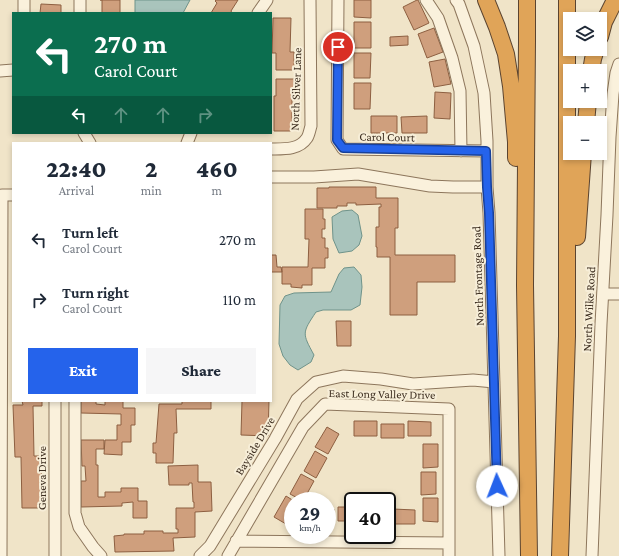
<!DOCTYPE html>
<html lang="en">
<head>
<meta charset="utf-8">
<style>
  body { margin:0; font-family:"Crimson Pro",serif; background:#f6f6f7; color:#1f2937; height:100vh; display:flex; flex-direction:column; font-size:15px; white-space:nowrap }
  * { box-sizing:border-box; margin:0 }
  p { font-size:13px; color:#747a83 }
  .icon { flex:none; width:22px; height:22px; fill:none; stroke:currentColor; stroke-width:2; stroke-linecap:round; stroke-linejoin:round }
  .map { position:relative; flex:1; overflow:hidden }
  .drawer { position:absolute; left:12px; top:142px; width:260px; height:260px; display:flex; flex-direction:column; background:#fff; border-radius:0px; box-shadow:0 2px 6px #0003 }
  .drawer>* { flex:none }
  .banner { position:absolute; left:12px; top:12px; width:260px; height:122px; border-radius:0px; box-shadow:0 2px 6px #0003; background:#0b6e4f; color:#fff; overflow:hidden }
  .buttons { position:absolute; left:563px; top:12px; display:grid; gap:8px }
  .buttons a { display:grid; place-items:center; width:44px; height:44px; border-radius:0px; background:#fff; box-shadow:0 2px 6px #0003; font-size:20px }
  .speed { position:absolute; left:284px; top:492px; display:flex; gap:8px; font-size:20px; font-weight:700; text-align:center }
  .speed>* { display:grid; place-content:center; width:52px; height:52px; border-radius:50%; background:#fff; box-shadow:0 2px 6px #0003; line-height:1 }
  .speed small { font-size:10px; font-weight:400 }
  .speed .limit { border:2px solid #111; border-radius:6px; background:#fff; color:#111 }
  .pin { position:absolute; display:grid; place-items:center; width:34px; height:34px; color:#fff; margin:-17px; border:2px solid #fff; border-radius:50%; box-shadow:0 1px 4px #0007 }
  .me { position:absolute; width:44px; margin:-22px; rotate:358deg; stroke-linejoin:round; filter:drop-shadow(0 0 3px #0008) }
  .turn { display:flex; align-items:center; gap:14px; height:84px; padding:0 16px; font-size:18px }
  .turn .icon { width:52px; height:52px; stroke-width:2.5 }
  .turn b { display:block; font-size:28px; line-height:34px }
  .lanes { display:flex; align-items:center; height:38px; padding:0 16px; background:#0003; justify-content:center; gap:20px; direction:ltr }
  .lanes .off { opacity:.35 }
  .eta { display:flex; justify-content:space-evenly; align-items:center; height:68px; text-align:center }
  .eta b { font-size:24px; font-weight:800; line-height:28px }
  .button { display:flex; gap:8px; margin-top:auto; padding:8px 16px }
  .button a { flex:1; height:46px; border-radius:0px; background:#2563eb; color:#fff; font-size:16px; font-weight:800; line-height:46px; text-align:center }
  .button a+a { background:#f6f6f7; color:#1f2937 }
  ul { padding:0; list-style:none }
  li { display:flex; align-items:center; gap:12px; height:60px; padding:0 16px }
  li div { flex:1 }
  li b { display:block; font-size:15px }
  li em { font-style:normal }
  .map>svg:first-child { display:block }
</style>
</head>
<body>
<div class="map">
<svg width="619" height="556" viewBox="0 0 619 556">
  <rect width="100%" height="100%" fill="#f0e4c8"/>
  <!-- water -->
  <path fill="#a9c4bc" stroke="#6f938a" d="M135 0H190L183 13H135Z
    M352 210 358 215 362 236 359 245 352 251 339 253 333 239 332 217 342 211Z
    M354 267 361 275 362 287 360 305 351 310H323L316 312C302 333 302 333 314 355L311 362 298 370 290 365 283 356 279 344 280 305 285 296 294 293 331 292 339 274 344 268Z"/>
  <!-- building -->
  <path fill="#cf9f7d" stroke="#8d5f41" d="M100 0H120V13H102V0Z
    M216 0H238L231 11 232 13H211L217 3 215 1Z
    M354 0H371V18L354 17Z
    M417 0H418L429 23 414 30 403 7Z
    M41 4 61 5V13H40Z
    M273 18H291L290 52H294V70H276V53H272Z
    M354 22H371V48H354Z
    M434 28 443 52 427 58 418 34Z
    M408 36V45L390 46V37Z
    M354 53H371L370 78H354Z
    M445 59 451 84 434 87 429 62Z
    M276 79H294V97H292V131H274V96H276Z
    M354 83H371L370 109H354Z
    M435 92 451 93 450 119 434 118Z
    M371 116H397V133H371Z
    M427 116V133H402L401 117Z
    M329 187H376V198H398V228H395V255H455V282H417V315H390V257H377V247H376V227H379V207H381V204L356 205V203H347V206H337V208H317V188H329Z
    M305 209H323V219H325V229H322V238H325V248H328V258H325V268H312V285H302V288L291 287V284H282V267H308L309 239H305Z
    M271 255H276L277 267H281L282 272H271Z
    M336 321H351V346H337Z
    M22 401H42V406H33L34 456H41L42 503H40V508H22L21 457H15L13 405H23Z
    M81 401H96V404L105 405V401H123V408H135V425H131V442H122V455L104 454 105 440H117V425H121V414L81 413Z
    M182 401H211V409H176L177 433H174L173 463H156V453H153V443H156L159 404H182Z
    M242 401H269L268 436 241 435Z
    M354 421H377V436H354Z
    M408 421 431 422V436H408Z
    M381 424H404V438H381Z
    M327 427 339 434 328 454 315 447Z
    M81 440H104V449H96V465H98V497H105V492H121V488H138V501H147V518H133V502L122 503V506L81 507V481H86L85 466H82Z
    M423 444H438V467L423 468Z
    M315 451 327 458 316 478 304 471Z
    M198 465V482H211L212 511 195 512V537L173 538 174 551 115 552 114 536 124 535V534H144V531H163V533H178V529H176V508H194V502H193L192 483H189V485H169L168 466Z
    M421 472H436V494L421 495Z
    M301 474 314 481 303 501 290 494Z
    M286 496 294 501H293V513L286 524 274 517Z
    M423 498H438V522L423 521Z
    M338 507H353V521H338Z
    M327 509H334V524H327Z
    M393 509 415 510V524H392Z"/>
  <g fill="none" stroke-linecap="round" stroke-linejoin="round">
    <defs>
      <path id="minor" d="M80 0V13
        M338 0 337 140 343 149 487 151
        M426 0 438 18 452 58 460 91 461 151
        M456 0 459 4 474 46 484 93 487 141V187L489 213 499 556
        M24 13V0
        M258 13 267 0
        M0 71 13 70
        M84 133 90 143
        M187 143 191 133
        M271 149C284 149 299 150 307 138 309 135 310 129 311 126L310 0
        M271 177H314L358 174 430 186 453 187H487
        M603 294H619
        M75 401V513L79 527 93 547 101 556
        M236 541 449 543
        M1 556 2 195H13
        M55 556V401
        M200 556 210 546 275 439 297 399 316 382 343 376 381 379 413 384 473 380 494 382
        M228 556 303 427 325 404 449 409V556
        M592 556 601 324 607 215 610 137 613 94 616 73 619 64"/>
      <path id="highway" d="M486 0 497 27 506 54 511 86 516 142V158
        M527 0V41L525 285 529 556
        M600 37 604 22 615 0
        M591 71 593 59 596 49
        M586 123 588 101
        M577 237 583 153
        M560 556 567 336V0"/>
    </defs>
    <!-- minor casing -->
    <use href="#minor" stroke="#8d765c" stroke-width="13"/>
    <!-- highway casing -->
    <use href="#highway" stroke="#5b4430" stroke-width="18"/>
    <!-- minor -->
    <use href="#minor" stroke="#faf1dc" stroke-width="11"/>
    <!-- highway -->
    <use href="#highway" stroke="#e0a458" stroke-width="16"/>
  </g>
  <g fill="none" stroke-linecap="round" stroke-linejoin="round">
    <defs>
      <path id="route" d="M338 47 337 140 343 148 486 151 487 187 489 213 497 486"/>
    </defs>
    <!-- route casing -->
    <use href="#route" stroke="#184099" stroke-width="10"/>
    <!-- route -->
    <use href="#route" stroke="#2563eb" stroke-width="7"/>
  </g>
  <g text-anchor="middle" stroke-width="4" stroke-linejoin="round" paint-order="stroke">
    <!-- street labels -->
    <g font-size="12" fill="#3d2e20" stroke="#f7eed8">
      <text transform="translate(296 89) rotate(-88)" y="4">North Silver Lane</text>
      <text transform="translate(387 137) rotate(1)" y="4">Carol Court</text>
      <text transform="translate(478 276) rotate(-92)" y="4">North Frontage Road</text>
      <text transform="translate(589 309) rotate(-87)" y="4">North Wilke Road</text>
      <text transform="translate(382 394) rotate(1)" y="4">East Long Valley Drive</text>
      <text transform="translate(255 446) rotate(-59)" y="4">Bayside Drive</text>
      <text transform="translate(42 478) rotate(-90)" y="4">Geneva Drive</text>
    </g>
  </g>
</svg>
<div class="buttons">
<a><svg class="icon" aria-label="layers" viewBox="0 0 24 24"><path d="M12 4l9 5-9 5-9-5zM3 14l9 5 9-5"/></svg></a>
<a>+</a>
<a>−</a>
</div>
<div class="speed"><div>29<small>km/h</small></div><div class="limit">40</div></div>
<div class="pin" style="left:338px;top:47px;background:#d93025"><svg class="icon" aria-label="arrive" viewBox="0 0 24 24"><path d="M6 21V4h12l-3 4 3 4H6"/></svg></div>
<svg class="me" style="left:497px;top:486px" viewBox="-20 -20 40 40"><circle r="19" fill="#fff"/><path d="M0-13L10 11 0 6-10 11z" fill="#2563eb"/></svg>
<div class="banner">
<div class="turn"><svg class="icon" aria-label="left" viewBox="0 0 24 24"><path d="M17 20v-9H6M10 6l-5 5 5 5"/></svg><div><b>270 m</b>Carol Court</div></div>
<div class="lanes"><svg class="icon" aria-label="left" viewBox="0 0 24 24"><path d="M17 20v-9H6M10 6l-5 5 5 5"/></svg><svg class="icon off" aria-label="ahead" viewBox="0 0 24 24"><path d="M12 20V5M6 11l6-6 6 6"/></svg><svg class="icon off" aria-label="ahead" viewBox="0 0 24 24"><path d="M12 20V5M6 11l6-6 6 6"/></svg><svg class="icon off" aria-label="right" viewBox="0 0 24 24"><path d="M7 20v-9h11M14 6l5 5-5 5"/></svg></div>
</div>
<section class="drawer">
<div class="eta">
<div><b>22:40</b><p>Arrival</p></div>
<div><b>2</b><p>min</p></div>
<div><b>460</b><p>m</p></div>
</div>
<ul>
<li><svg class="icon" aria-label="left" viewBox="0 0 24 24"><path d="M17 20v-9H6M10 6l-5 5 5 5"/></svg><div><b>Turn left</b><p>Carol Court</p></div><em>270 m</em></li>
<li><svg class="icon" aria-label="right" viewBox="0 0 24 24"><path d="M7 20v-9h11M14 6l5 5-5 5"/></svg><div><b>Turn right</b><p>Carol Court</p></div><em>110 m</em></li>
</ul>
<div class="button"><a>Exit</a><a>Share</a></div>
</section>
</div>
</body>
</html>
